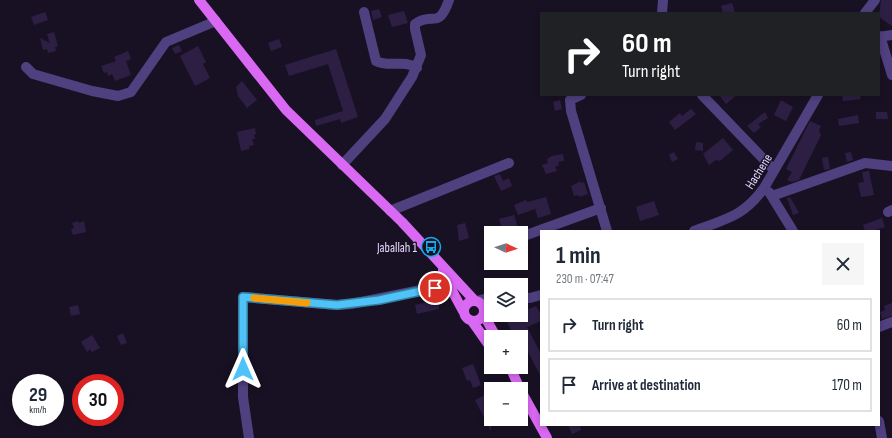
<!DOCTYPE html>
<html lang="en">
<head>
<meta charset="utf-8">
<style>
  body { margin:0; font-family:"Sofia Sans Condensed",sans-serif; background:#f6f6f7; color:#1f2937; height:100vh; display:flex; flex-direction:column; font-size:15px; white-space:nowrap }
  * { box-sizing:border-box; margin:0 }
  p { font-size:13px; color:#747a83 }
  .icon { flex:none; width:22px; height:22px; fill:none; stroke:currentColor; stroke-width:2; stroke-linecap:round; stroke-linejoin:round }
  .map { position:relative; flex:1; overflow:hidden }
  .details { position:absolute; left:540px; top:230px; width:340px; height:196px; display:flex; flex-direction:column; background:#fff; border-radius:0px; box-shadow:0 2px 6px #0003 }
  .details>* { flex:none }
  .banner { position:absolute; left:540px; top:12px; width:340px; height:84px; border-radius:0px; box-shadow:0 2px 6px #0003; background:#202124; color:#fff; overflow:hidden }
  .needle { width:26px; rotate:93deg }
  .controls { position:absolute; left:484px; top:226px; display:grid; gap:8px }
  .controls a { display:grid; place-items:center; width:44px; height:44px; border-radius:0px; background:#fff; box-shadow:0 2px 6px #0003; font-size:20px }
  .speed { position:absolute; left:12px; top:374px; display:flex; gap:8px; font-size:20px; font-weight:700; text-align:center }
  .speed>* { display:grid; place-content:center; width:52px; height:52px; border-radius:50%; background:#fff; box-shadow:0 2px 6px #0003; line-height:1 }
  .speed small { font-size:10px; font-weight:400 }
  .speed .limit { border:6px solid #d22; background:#fff; color:#111 }
  .pin { position:absolute; display:grid; place-items:center; width:34px; height:34px; color:#fff; margin:-17px; border:2px solid #fff; border-radius:50%; box-shadow:0 1px 4px #0007 }
  .me { position:absolute; width:44px; margin:-22px; rotate:0deg; stroke-linejoin:round; filter:drop-shadow(0 0 3px #0008) }
  .turn { display:flex; align-items:center; gap:14px; height:84px; padding:0 16px; font-size:18px }
  .turn .icon { width:52px; height:52px; stroke-width:2.5 }
  .turn b { display:block; font-size:28px; line-height:34px }
  .round { display:grid; place-items:center; flex:none; width:42px; height:42px; border-radius:0px; background:#f6f6f7 }
  .head { display:flex; align-items:center; justify-content:space-between; height:68px; padding:0 16px }
  h1 { font-size:24px; font-weight:700; line-height:30px }
  ul { padding:0; list-style:none }
  li { display:flex; align-items:center; gap:12px; height:54px; margin:0 8px 6px; padding:0 8px; border:2px solid #e0e1e3; border-radius:0px }
  li div { flex:1 }
  li b { display:block; font-size:15px }
  li em { font-style:normal }
  .map>svg:first-child { display:block }
</style>
</head>
<body>
<div class="map">
<svg width="892" height="438" viewBox="0 0 892 438">
  <rect width="100%" height="100%" fill="#181124"/>
  <!-- building -->
  <path fill="#2d1f44" d="M881 0H892V26L879 17Z
    M732 3 735 13H723L721 6Z
    M379 9 382 17 373 20 371 11Z
    M404 11 408 23 392 27 388 15Z
    M45 12 48 20 34 25 31 17Z
    M54 32 58 46 55 47 56 51 48 53 47 49 43 50 40 38 50 43 47 34Z
    M279 39 282 47 271 51 268 43Z
    M179 45 182 51 175 54 172 48Z
    M198 46 206 62 203 64 210 78 195 86 180 56Z
    M336 49 358 117 341 123 340 119 316 126 315 120 343 111 328 64 289 76 285 65Z
    M128 51 131 59 126 61 131 75 115 81 112 74 108 76 107 72 104 73 101 66 116 61 114 57Z
    M242 81 257 100 247 108 238 96 236 87Z
    M719 95H737L726 104Z
    M842 95H860L861 99 843 101Z
    M560 100 562 109 555 111 553 102Z
    M781 100 793 107 786 121 774 115Z
    M691 109 696 114 675 130 669 122 680 113 682 116Z
    M765 112 768 118 758 124 761 127 754 133 747 126Z
    M876 112H887L888 119H876Z
    M858 115 859 123 839 126 838 119Z
    M810 121 821 126 819 131 821 135 799 180 792 182 787 180 792 172 786 169Z
    M255 128 256 134 254 135 255 139H252L254 145 249 146 250 149 241 151 237 132Z
    M723 138 733 150 720 161 716 160 709 165 703 154Z
    M696 142 703 143V151L695 150Z
    M674 152 678 159 672 162 669 155Z
    M851 152 853 160 847 162 845 153Z
    M563 154 564 161 558 162 559 165 555 167 557 171 546 174 542 165 548 163 547 159 552 156Z
    M828 157 830 169 824 170 822 158Z
    M869 171 874 195 861 197 858 183 864 182 862 172Z
    M500 174 503 181 509 178 512 186 501 191 494 176Z
    M581 181V183L584 182 588 194 579 197V195L574 196 571 186Z
    M546 197 551 214 538 218 535 209 518 215 514 205 526 200 527 202Z
    M790 197 799 213 793 215 787 198Z
    M654 201 659 215 640 221 636 207Z
    M514 215 519 231 516 233H503L499 219Z
    M882 218 885 227 872 231H865L863 225Z
    M78 221 79 223 84 221 86 232 73 235 71 229 74 228 72 223Z
    M465 223 469 238 459 241 457 225Z
    M438 300 439 309 417 314 415 305Z
    M892 303V316L882 319 880 312 885 310 884 306Z
    M78 305 80 314 71 316 69 307Z
    M536 306 541 314V321L527 327 541 354V377L526 348 521 351V337H515L507 322 521 315V312Z
    M123 333 127 343 121 345 117 336Z
    M92 335 100 348 92 352 90 349 87 352 81 342Z
    M473 364 481 385 473 388 470 380 467 381 462 368Z
    M487 394 491 401V419H503L491 426V431L475 400Z
    M568 425H580L581 430 572 434Z"/>
  <g fill="none" stroke-linecap="round" stroke-linejoin="round">
    <!-- minor -->
    <path stroke="#4f407f" stroke-width="10" d="M364 12 376 61C389 68 404 59 417 68
      M662 13 663 0
      M865 13 875 0
      M880 36 892 75
      M879 37 892 35
      M26 67 33 74 92 91 118 96 131 92 166 42 216 21
      M581 95 570 100 571 111 607 231
      M702 95 774 170
      M342 165 385 119 412 77 421 55 415 29V24C433 11 438 31 449 0
      M769 192 793 231
      M772 196 865 163 892 166
      M390 211 509 163
      M888 212 892 210
      M694 231C726 219 743 217 764 188L818 95
      M521 237 601 208
      M521 297 530 298 541 295
      M477 301 491 297
      M879 327 892 322
      M879 421 882 438
      M249 438 243 397V297L337 305 351 304 456 283"/>
    <!-- major -->
    <path stroke="#d968f2" stroke-width="10" d="M199 0 286 110 402 222 474 300
      M443 270 449 285 463 311
      M464 311a10 10 0 1 1 20 0a10 10 0 1 1-20 0Z
      M484 315 496 337
      M472 321 491 348
      M510 367 520 389
      M521 391 547 438"/>
  </g>
  <g fill="none" stroke-linecap="round" stroke-linejoin="round">
    <defs>
      <path id="route" d="M243 369V297L337 305 379 300 435 288"/>
    </defs>
    <!-- route casing -->
    <use href="#route" stroke="#337fa1" stroke-width="10"/>
    <!-- route -->
    <use href="#route" stroke="#4fc3f7" stroke-width="7"/>
    <!-- slow -->
    <path stroke="#f59e0b" stroke-width="7" d="M254 298 307 303"/>
  </g>
  <!-- icons -->
  <defs>
    <symbol id="bus-ring" viewBox="-11 -11 22 22"><circle r="9.5" fill="#181124" stroke="#14aceb" stroke-width="1.5"/><path d="M-5-6H5V4H4V6H2V4H-2V6H-4V4H-5ZM-3.5-4V0h7V-4ZM-3.5 1.2v1.5H-2V1.2ZM2 1.2v1.5H3.5V1.2Z" fill="#14aceb"/></symbol>
  </defs>
  <g fill-rule="evenodd">
    <use href="#bus-ring" x="420" y="236" width="22" height="22"/>
  </g>
  <g text-anchor="middle" stroke-width="3" stroke-linejoin="round" paint-order="stroke">
    <!-- street labels -->
    <g font-size="13" fill="#e3d8fc" stroke="#181124">
      <text transform="translate(758 171) rotate(-58)" y="5">Hachene</text>
    </g>
    <!-- poi labels -->
    <g font-size="13" fill="#e3d8fc" stroke="#181124" text-anchor="end">
      <text x="417" y="252">Jaballah 1</text>
    </g>
  </g>
</svg>
<div class="controls">
<a><svg class="needle" viewBox="-14 -14 28 28"><path d="M0-13l5 13h-10z" fill="#e53935"/><path d="M0 13l5-13h-10z" fill="#747a83"/></svg></a>
<a><svg class="icon" aria-label="layers" viewBox="0 0 24 24"><path d="M12 4l9 5-9 5-9-5zM3 14l9 5 9-5"/></svg></a>
<a>+</a>
<a>−</a>
</div>
<div class="speed"><div>29<small>km/h</small></div><div class="limit">30</div></div>
<div class="pin" style="left:435px;top:288px;background:#d93025"><svg class="icon" aria-label="arrive" viewBox="0 0 24 24"><path d="M6 21V4h12l-3 4 3 4H6"/></svg></div>
<svg class="me" style="left:243px;top:369px" viewBox="-20 -20 40 40"><path d="M0-17L14 15 0 8-14 15z" fill="#4fc3f7" stroke="#fff" stroke-width="4"/></svg>
<div class="banner">
<div class="turn"><svg class="icon" aria-label="right" viewBox="0 0 24 24"><path d="M7 20v-9h11M14 6l5 5-5 5"/></svg><div><b>60 m</b>Turn right</div></div>
</div>
<section class="details">
<div class="head"><div><h1>1 min</h1><p>230 m · 07:47</p></div><a class="round"><svg class="icon" aria-label="close" viewBox="0 0 24 24"><path d="M6 6l12 12M18 6L6 18"/></svg></a></div>
<ul>
<li><svg class="icon" aria-label="right" viewBox="0 0 24 24"><path d="M7 20v-9h11M14 6l5 5-5 5"/></svg><div><b>Turn right</b></div><em>60 m</em></li>
<li><svg class="icon" aria-label="arrive" viewBox="0 0 24 24"><path d="M6 21V4h12l-3 4 3 4H6"/></svg><div><b>Arrive at destination</b></div><em>170 m</em></li>
</ul>
</section>
</div>
</body>
</html>
